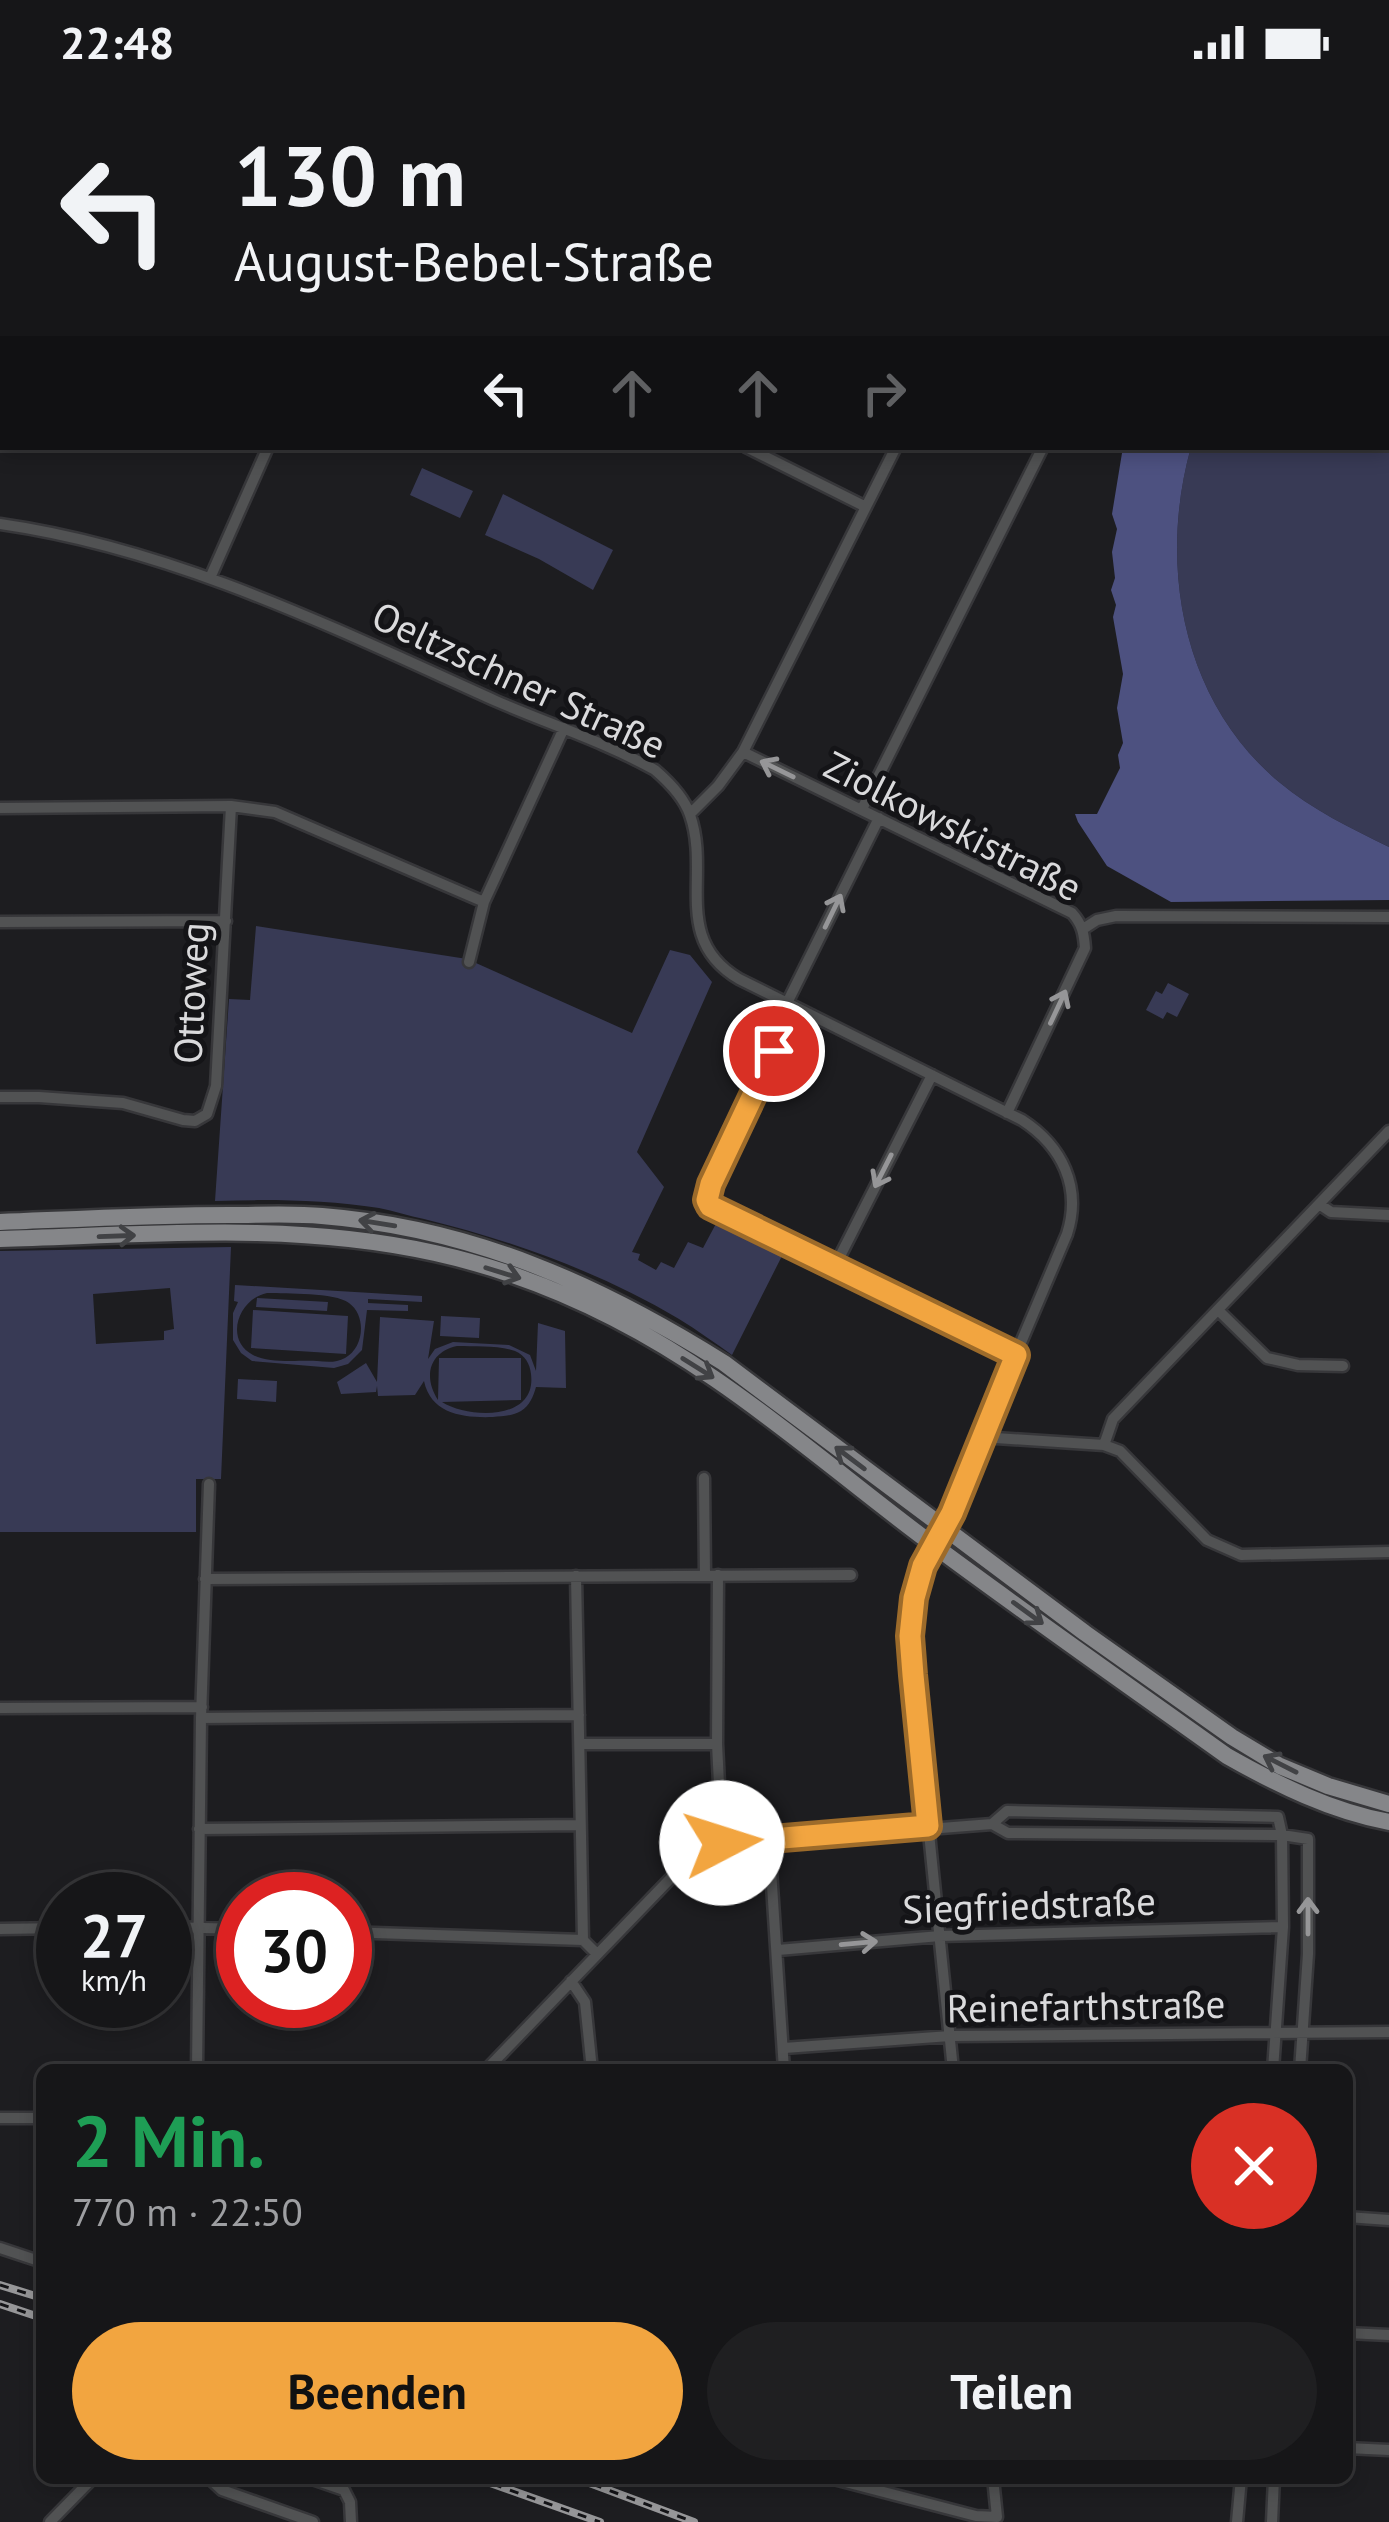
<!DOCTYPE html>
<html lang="de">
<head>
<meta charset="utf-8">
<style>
  body { margin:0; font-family:"PT Sans",sans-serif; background:#1f1f21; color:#f1f3f6; height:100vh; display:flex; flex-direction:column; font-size:45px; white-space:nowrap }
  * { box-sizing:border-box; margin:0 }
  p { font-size:39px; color:#9e9fa2 }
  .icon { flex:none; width:66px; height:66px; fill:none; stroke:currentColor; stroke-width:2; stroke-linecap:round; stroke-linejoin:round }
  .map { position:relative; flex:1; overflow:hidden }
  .sheet { position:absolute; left:36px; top:1980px; width:1317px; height:420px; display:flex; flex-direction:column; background:#161618; border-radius:18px; box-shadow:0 6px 18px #0003,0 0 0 3px #353537 }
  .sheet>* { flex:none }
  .banner { position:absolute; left:0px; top:0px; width:1389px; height:366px; box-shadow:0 6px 18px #0003,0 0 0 3px #353537; background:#161618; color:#f1f3f6; overflow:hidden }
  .speed { position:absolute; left:36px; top:1788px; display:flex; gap:24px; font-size:60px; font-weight:700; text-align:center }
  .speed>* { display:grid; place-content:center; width:156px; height:156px; border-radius:50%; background:#161618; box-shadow:0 6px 18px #0003,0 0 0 3px #353537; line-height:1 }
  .speed small { font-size:30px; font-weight:400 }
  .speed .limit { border:18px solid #d22; background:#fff; color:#111 }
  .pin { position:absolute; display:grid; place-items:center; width:102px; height:102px; color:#fff; margin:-51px; border:6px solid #fff; border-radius:50%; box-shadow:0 3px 12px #0007 }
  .me { position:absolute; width:132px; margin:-66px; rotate:85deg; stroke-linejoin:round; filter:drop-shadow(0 0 9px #0008) }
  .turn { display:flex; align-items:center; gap:42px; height:252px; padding:0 36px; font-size:54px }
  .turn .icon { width:156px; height:156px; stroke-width:2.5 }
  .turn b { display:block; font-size:84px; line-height:102px }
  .lanes { display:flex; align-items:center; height:114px; padding:0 36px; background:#0003; justify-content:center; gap:60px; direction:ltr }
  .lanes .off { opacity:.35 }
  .round { display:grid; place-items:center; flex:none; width:126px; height:126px; border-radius:63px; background:#1f1f21 }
  .head { display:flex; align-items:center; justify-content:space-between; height:204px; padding:0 36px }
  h1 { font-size:72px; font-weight:700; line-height:90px; color:#1e9e55 }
  .button { display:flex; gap:24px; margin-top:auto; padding:24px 36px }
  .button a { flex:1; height:138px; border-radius:72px; background:#f2a540; color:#111; font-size:48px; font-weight:700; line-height:138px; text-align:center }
  .button a+a { background:#1f1f21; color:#f1f3f6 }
  .status { display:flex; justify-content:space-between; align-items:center; height:84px; padding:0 60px; background:#161618; direction:ltr }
  .status svg { height:33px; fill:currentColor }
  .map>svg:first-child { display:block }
</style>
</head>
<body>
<div class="status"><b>22:48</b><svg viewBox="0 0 49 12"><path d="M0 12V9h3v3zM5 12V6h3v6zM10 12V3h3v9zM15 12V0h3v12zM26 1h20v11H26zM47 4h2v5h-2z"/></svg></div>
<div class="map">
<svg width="1389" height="2438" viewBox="0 0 1389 2438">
  <rect width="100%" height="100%" fill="#1d1d20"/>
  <!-- green -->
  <path fill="#383a55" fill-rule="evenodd" d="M551 0H881V3H552Z
    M1386 273 1389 274V763C1351 744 1312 726 1279 698 1182 617 1158 481 1191 363H1386Z
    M422 384 473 407 460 434 410 411Z
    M503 410 613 466 593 506 539 475 485 451Z
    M256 842 467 875 632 949 670 866 690 871 712 898 637 1068 664 1103 632 1168 640 1170 638 1176 656 1186 661 1178 674 1184 688 1158 703 1164 719 1134 785 1166 732 1271C715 1259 697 1246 679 1235 602 1189 511 1156 424 1135 409 1132 394 1127 379 1124 325 1116 270 1115 215 1117L229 915 250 916Z
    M1168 899 1189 910 1177 933 1167 928 1163 935 1146 926 1156 907 1162 910Z
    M231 1163 221 1395H196V1448H0V1167ZM170 1204 174 1245 164 1247V1256L96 1260 93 1210Z
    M235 1201 422 1212V1218L368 1215V1219L408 1221V1227L367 1226 362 1266 348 1280 334 1284 252 1277 241 1269 233 1256V1229L238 1218 234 1217ZM267 1209C287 1210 334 1208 349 1219 367 1232 364 1264 345 1274 336 1279 327 1278 317 1277 298 1276 270 1280 253 1271 224 1256 238 1215 267 1209Z
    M257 1214 328 1218 327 1227 256 1223Z
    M253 1226 348 1232 346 1270 251 1264Z
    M441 1232 480 1234 479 1254 440 1252Z
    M380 1233 434 1237 428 1275 435 1265 453 1258 509 1261 530 1271 536 1287 538 1239 565 1247 566 1304 536 1303C533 1313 530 1321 521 1327 513 1332 502 1332 493 1333 463 1334 431 1330 424 1297L415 1311 378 1312 377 1302 376 1308 341 1310 337 1298 366 1279 377 1298ZM457 1262C475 1263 499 1261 515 1267 525 1271 530 1280 531 1290 537 1337 469 1335 442 1318L521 1316V1274H439L438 1316C423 1293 429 1268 457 1262Z
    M238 1295 277 1297 276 1318 237 1315Z"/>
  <!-- forest -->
  <path fill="#4d5180" d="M888 0H1078L1079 3H888Z
    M1122 0H1389V31L1386 35V3H1122Z
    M1123 363H1191C1158 481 1182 617 1279 698 1312 726 1351 744 1389 763V816L1171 818 1107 782 1078 738 1075 730H1097L1120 684 1118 671 1123 659 1117 624 1123 590 1113 533 1116 521 1111 506 1115 494 1112 468 1117 445 1112 430Z"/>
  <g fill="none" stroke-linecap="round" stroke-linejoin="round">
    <defs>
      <path id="minor" d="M201 3V0
        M746 363 866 423
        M0 440C175 465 336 545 496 617 549 640 605 658 655 686 669 698 684 713 690 731 711 790 671 855 739 895L1022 1036C1062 1062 1082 1103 1067 1150L981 1353 956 1419 917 1495 911 1536 913 1591 953 1986
        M210 494 268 363
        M743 668 1072 829C1082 840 1084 849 1085 864L1007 1029
        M0 724 231 722 275 728 484 818 564 644
        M862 725 1043 363
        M690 730 718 702 743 668 896 363
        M0 838 226 837
        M1083 845 1097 836 1116 832 1389 833
        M469 878 484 818
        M787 919 879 734
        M795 923 711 1101 707 1116 710 1122 1016 1271
        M0 1013H39L123 1019 183 1036 195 1037 207 1030 216 1002 231 722
        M1319 1120 1331 1128 1389 1131
        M834 1184 932 991
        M1218 1226 1267 1274 1298 1281 1343 1282
        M981 1353 1104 1361 1120 1367 1207 1456 1241 1471 1389 1468
        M1104 1361 1113 1335 1389 1047
        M704 1394 705 1491
        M718 1491 717 1660 722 1759
        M576 1492 583 1856 597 1870
        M205 1495 851 1491
        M0 1624 202 1623
        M201 1634 579 1631
        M580 1660H717
        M992 1740 1007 1727 1278 1733 1282 1751 1283 1843 1273 1986
        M199 1745 580 1741
        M769 1755 784 1986
        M165 1843 243 1845
        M0 1845 63 1844
        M345 1848 583 1856
        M778 1866 940 1852 1283 1843
        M571 1897 585 1918 592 1986
        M784 1964 950 1952 1389 1948
        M197 1986 201 1634 209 1400
        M486 1986 694 1770 705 1763 929 1741 941 1744 992 1740 1008 1749 1282 1751 1308 1755V1870L1300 1986
        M0 2034H42
        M1347 2133 1389 2136
        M0 2164 42 2178
        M1347 2249 1389 2251
        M1347 2364 1389 2366
        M209 2394 222 2406 313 2438
        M309 2394 344 2406 350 2418 351 2438
        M830 2394 976 2432 997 2433 993 2394
        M50 2438 93 2394
        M1237 2438 1241 2394
        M1272 2438 1274 2394"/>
      <path id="primary" d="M0 1138C77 1135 153 1131 230 1131 260 1131 292 1129 322 1132 472 1144 598 1200 724 1279L1085 1549 1232 1653 1280 1682 1328 1702 1389 1720
        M0 1155C145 1151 292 1137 435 1169 535 1191 631 1237 715 1295 790 1346 859 1406 932 1460 1029 1532 1129 1602 1227 1672 1278 1701 1331 1727 1389 1738"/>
    </defs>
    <!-- minor casing -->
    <use href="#minor" stroke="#37373a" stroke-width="15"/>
    <!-- primary casing -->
    <use href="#primary" stroke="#37373a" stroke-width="21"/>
    <!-- minor -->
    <use href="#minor" stroke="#515253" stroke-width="10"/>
    <!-- primary -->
    <use href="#primary" stroke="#858689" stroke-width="16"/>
    <defs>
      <path id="rail" d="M0 2201 42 2214
        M0 2220 42 2234
        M476 2394 600 2438
        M576 2394 694 2438"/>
    </defs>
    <!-- rail casing -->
    <use href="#rail" stroke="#969698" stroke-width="8"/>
    <!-- rail -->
    <use href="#rail" stroke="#141417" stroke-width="3" stroke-dasharray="9" stroke-linecap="butt"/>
  </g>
  <!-- one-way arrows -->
  <defs><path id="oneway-shaft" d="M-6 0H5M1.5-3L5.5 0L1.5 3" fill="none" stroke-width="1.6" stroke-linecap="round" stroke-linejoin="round" transform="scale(3)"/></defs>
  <g stroke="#969698">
    <use href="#oneway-shaft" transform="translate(777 685) rotate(-154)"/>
    <use href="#oneway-shaft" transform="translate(833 827) rotate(-64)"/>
    <use href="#oneway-shaft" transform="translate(1058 923) rotate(-65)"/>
    <use href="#oneway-shaft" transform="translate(883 1087) rotate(117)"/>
    <use href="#oneway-shaft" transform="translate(1308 1832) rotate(-90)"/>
    <use href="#oneway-shaft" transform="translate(859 1859) rotate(-5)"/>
  </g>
  <g stroke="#414245">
    <use href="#oneway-shaft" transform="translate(377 1139) rotate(-171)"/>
    <use href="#oneway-shaft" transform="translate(117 1152) rotate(-2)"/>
    <use href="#oneway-shaft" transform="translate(503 1189) rotate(17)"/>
    <use href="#oneway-shaft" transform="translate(698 1284) rotate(32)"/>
    <use href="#oneway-shaft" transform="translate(850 1374) rotate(-143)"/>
    <use href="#oneway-shaft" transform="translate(1028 1529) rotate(36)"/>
    <use href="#oneway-shaft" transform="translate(1280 1680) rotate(-153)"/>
  </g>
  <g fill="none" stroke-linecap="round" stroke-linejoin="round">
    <defs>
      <path id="route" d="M722 1759 928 1742 913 1591 910 1552 914 1514 923 1482 952 1429 1016 1271 710 1122 707 1116 711 1100 774 967"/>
    </defs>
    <!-- route casing -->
    <use href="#route" stroke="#9d6b2a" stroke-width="30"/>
    <!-- route -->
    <use href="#route" stroke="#f2a540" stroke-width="21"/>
  </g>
  <g text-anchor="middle" stroke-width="10" stroke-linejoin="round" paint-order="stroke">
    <!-- street labels -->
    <g font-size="39" fill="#dadadc" stroke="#141417">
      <text transform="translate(519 596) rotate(25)" y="14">Oeltzschner Straße</text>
      <text transform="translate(953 742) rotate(27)" y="14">Ziolkowskistraße</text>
      <text transform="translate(191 909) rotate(-87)" y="14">Ottoweg</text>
      <text transform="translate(1029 1821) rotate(-2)" y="14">Siegfriedstraße</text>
      <text transform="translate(1086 1922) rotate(-1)" y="14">Reinefarthstraße</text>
    </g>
  </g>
</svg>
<div class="speed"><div>27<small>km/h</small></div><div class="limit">30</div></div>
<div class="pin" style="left:774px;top:967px;background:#d93025"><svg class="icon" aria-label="arrive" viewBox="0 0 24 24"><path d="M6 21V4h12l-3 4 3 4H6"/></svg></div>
<svg class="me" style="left:722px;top:1759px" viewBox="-20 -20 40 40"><circle r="19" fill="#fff"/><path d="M0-13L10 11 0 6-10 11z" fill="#f2a540"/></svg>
<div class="banner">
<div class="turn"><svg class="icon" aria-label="left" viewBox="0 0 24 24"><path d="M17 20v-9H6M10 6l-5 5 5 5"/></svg><div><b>130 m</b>August-Bebel-Straße</div></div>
<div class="lanes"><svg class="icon" aria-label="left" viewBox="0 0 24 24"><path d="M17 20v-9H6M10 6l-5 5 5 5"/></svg><svg class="icon off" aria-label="ahead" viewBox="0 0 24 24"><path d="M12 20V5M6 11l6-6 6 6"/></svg><svg class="icon off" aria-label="ahead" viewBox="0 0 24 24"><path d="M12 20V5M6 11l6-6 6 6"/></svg><svg class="icon off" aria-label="right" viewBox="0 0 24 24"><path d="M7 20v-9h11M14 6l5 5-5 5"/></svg></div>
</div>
<section class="sheet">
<div class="head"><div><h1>2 Min.</h1><p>770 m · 22:50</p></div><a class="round" style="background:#d93025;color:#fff"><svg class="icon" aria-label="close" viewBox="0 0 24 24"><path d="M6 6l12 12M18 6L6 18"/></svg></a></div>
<div class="button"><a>Beenden</a><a>Teilen</a></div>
</section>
</div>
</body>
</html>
